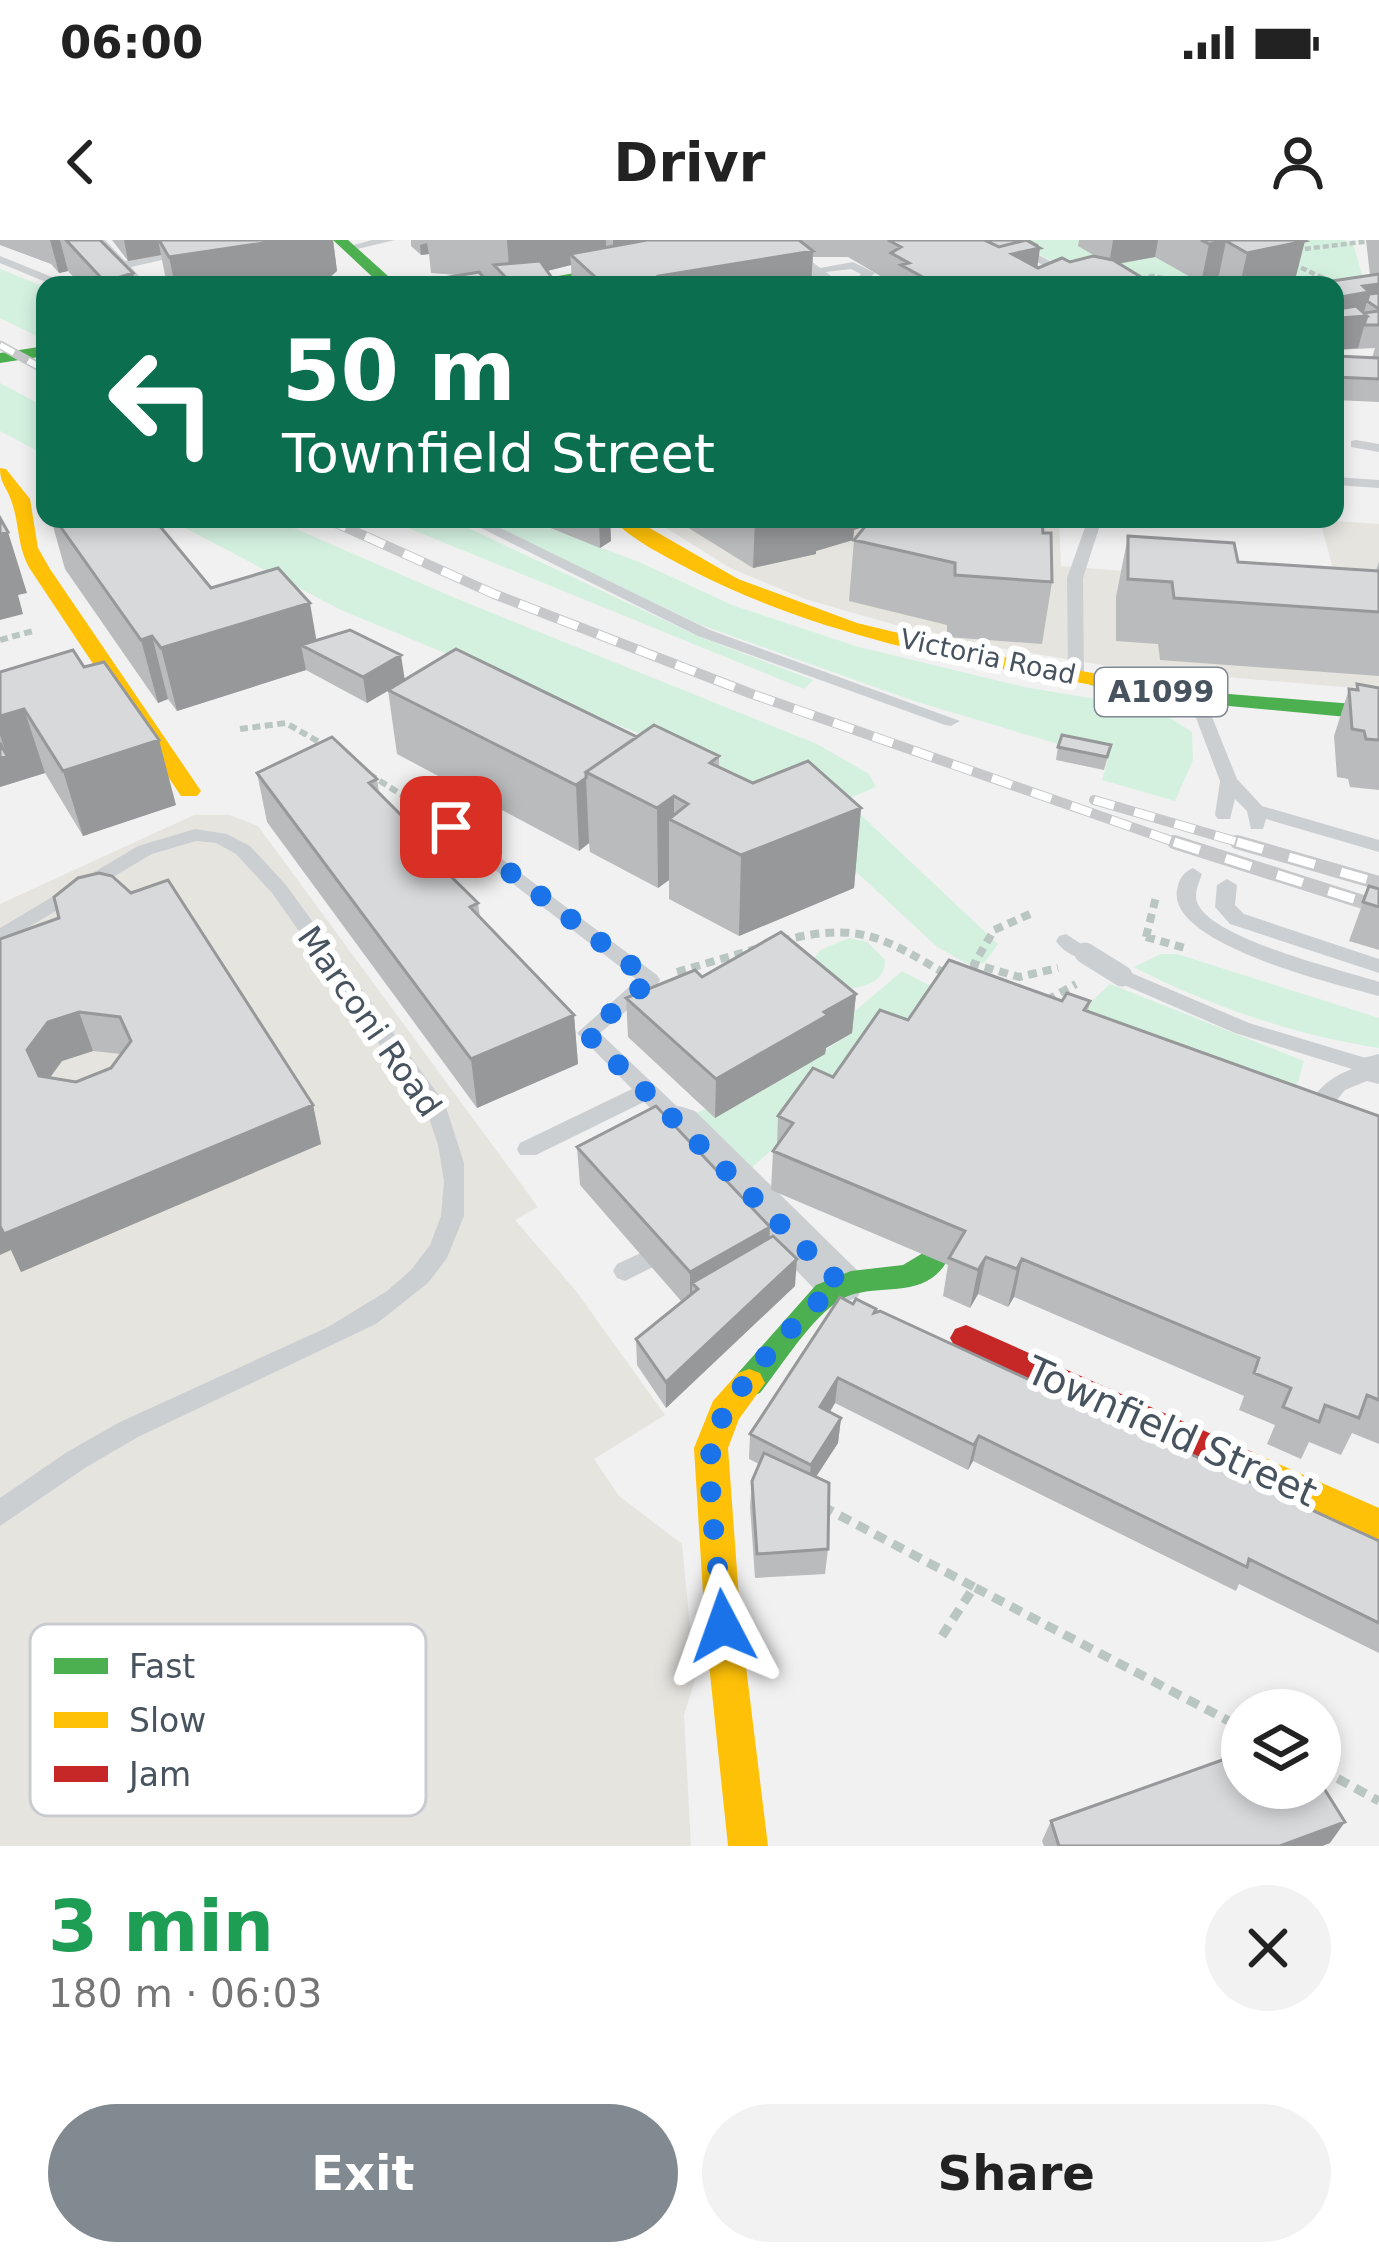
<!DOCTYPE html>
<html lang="en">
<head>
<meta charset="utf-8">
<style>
  body { margin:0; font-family:"DejaVu Sans",sans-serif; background:#f2f2f2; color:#222; height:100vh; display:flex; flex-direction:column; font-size:45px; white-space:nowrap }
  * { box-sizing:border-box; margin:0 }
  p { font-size:39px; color:#767676 }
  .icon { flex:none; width:66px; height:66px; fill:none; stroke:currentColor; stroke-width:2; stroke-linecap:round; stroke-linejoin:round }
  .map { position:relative; height:1606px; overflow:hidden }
  .side { display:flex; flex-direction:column; background:#fff; flex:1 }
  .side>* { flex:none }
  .top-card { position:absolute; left:36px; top:36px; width:1308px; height:252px; border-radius:24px; box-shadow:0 6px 18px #0003; background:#0b6e4f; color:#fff; overflow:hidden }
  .tools { position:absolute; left:1221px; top:1449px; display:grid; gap:24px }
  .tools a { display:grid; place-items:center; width:120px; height:120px; border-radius:50%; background:#fff; box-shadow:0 6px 18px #0003; font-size:60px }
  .pin { position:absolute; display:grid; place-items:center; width:102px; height:102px; color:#fff; margin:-51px; border-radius:24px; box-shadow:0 6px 18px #0006 }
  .me { position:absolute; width:132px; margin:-66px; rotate:356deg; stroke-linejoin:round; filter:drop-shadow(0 0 9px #0008) }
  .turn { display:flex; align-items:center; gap:42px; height:252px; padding:0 48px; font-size:54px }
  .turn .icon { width:156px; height:156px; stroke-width:2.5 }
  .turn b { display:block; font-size:84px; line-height:102px }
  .round { display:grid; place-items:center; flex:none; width:126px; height:126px; border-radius:63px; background:#f2f2f2 }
  .head { display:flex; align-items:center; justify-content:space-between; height:204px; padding:0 48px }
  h1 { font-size:72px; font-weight:600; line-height:90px; color:#1e9e55 }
  .button { display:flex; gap:24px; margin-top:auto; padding:24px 48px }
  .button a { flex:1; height:138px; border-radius:72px; background:#828a91; color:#fff; font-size:48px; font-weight:600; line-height:138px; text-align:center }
  .button a+a { background:#f2f2f2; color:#222 }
  .status { display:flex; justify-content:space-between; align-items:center; height:84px; padding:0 60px; background:#fff; direction:ltr }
  .status svg { height:33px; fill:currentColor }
  header { display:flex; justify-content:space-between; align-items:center; height:156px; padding:0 48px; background:#fff; font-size:54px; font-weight:600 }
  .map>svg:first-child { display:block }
</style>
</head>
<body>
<div class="status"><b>06:00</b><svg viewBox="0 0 49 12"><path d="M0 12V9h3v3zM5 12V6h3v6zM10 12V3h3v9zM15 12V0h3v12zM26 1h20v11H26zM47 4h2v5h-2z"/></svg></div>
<header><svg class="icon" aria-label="back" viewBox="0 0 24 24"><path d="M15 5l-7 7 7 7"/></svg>Drivr<svg class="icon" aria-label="person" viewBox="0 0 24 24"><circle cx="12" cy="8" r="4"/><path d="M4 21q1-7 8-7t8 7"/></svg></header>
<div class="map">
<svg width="1379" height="1606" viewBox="0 0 1379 1606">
  <rect width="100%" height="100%" fill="#f1f1f1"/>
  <!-- commercial -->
  <path fill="#e6e4df" d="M652 279H862L876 289 989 279H1059L1061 326 1338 348 1320 280 1379 284V450L1121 428 944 399 805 359 730 328Z
    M194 575H230L258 586 538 967 515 980 576 1051 665 1175 594 1219 619 1256 682 1304 695 1440 684 1475 691 1606H0V664Z"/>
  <!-- green -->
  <path fill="#d4f1e0" d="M1011 0H1345L1354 7 1367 52 1335 62V45H1098Z
    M0 29 45 47V95L37 96 0 78Z
    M0 143 45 167V215L0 191Z
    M168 279H273L455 358 817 504 869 534 876 547 845 560 998 704 984 723 967 724 936 706 837 614 657 501 341 370Z
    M386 279H449L700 397 813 440 804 449Z
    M479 279H525L639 322 732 365 859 407 1024 447 1156 469 1192 492 1193 520 1175 561 1102 540 1108 519 914 461 701 385Z
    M849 698 867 702 885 720C885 742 865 747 847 749L811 723 820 710Z
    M1161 714H1177L1379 778V808C1295 795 1209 766 1134 727Z
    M902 731 946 754 747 932 690 876 705 869 716 878 852 793 841 783Z
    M1110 744 1304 821 1298 842 1274 881 1086 776 1087 766Z"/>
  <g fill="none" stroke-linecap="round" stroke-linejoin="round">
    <!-- path-far3 -->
    <path stroke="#bac6c2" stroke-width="4.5" stroke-dasharray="6 3" stroke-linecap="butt" d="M1296 10 1379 0
      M1293 24 1334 43
      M1131 41 1153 36 1194 45
      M1297 45 1315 37"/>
    <!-- path-far2 -->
    <path stroke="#bac6c2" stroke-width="6" stroke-dasharray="8 4.5" stroke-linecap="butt" d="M0 400 33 391
      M240 489 286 483 326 506
      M369 534 432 574"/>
    <!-- path-far1 -->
    <path stroke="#bac6c2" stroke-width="8" stroke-dasharray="9 6" stroke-linecap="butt" d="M1030 674 994 690 974 724 1019 737 1058 728
      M1146 697 1185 708
      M1146 697 1156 657
      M781 701C859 681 883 697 949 736
      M677 732 755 709
      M1047 760 1076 744"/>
    <!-- path -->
    <path stroke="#bac6c2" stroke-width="9" stroke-dasharray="12 8" stroke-linecap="butt" d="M822 1266 974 1347
      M942 1396 974 1347 1242 1488
      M1320 1529 1379 1561"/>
    <!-- lane -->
    <path fill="#cccfd2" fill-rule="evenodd" d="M93 0H105L125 21 187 10 193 13 131 27 147 45H135Z
      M372 0H395L349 11 343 8Z
      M997 0H1011L1094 45H1079Z
      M0 16 67 43 69 45H53L0 23Z
      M853 22 875 33 862 45H849L861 34 851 29 809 34 803 31Z
      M1356 200 1379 204V212L1351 207V201Z
      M1335 237 1379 240V248L1335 245Z
      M463 279H482L710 390 960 481 951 486 945 485 698 396Z
      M1088 279H1102L1083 338 1084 437 1076 442 1068 437 1067 338Z
      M1196 452 1204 457 1237 539 1262 566 1379 600V612L1266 579 1263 589H1251L1247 571 1235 559 1230 579H1218L1215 575 1220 541 1188 457Z
      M451 581 657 735 660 740 657 745 600 793 687 876 690 882 687 888H671L644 862 536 915H520L517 909 520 903 632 849 577 793 637 740 445 591 442 587Z
      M195 589 227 594 250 606 286 645 445 864 464 923V976L447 1018 428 1043 376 1084 138 1197 85 1228 0 1286V1258L67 1212 120 1182 328 1087 387 1051 411 1030 430 1005 441 976 444 941 438 905 427 872 272 653 236 614 216 603 196 601 152 614 0 704V688L138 606Z
      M1193 628 1202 634C1199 643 1194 652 1197 662 1210 699 1342 730 1379 742V756C1340 745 1167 705 1177 650 1179 638 1184 632 1193 628Z
      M1227 639 1237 645 1235 665 1244 674 1379 719V733L1230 684 1215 667 1217 645Z
      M1066 694 1095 713 1092 718C1079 721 1063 712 1056 701L1059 696Z
      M1122 729 1249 783 1379 822V836L1345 850 1319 882H1303L1300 876C1313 854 1327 838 1352 829L1235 793 1115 741 1112 736Z
      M645 1011 653 1013 657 1020 653 1027 625 1041 617 1038 613 1031 617 1024Z"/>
    <!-- street -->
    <path fill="#cccfd2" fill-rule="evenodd" d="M764 0H783L843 45H816L765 8Z
      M1379 814V844L1363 840 1357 829 1363 818Z
      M679 866 695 871 857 1030 864 1044 857 1058 840 1063 823 1058 663 893 657 882 663 871Z"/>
    <!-- fast -->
    <path fill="#4caf50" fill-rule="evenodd" d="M333 0H348L398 45H381Z
      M764 0H798L542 45H506Z
      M45 106V116L0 123V113Z
      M1098 434 1229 454 1379 466V480L1229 466 1090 445V435Z
      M933 1007 944 1010 948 1019C927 1060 883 1043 848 1056 816 1069 782 1126 760 1153L749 1157 738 1153 733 1143 738 1133 816 1045 851 1031 903 1025Z"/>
    <!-- slow -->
    <path fill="#ffc107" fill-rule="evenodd" d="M0 228 6 229 30 259 38 308 50 329 201 551 197 556H181L30 329C17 306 20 287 12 263 8 248 0 245 0 228Z
      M612 279H634L738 339 857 383 973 411 1098 434 1109 440 1098 446C958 422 817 395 689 329 663 315 632 300 612 279Z
      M749 1129 760 1133 765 1143 739 1179 728 1208 741 1386 768 1606H728L705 1386 694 1208 713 1161 738 1133Z
      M1240 1207 1379 1268V1301L1228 1232 1223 1222 1228 1212Z"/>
    <!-- jam -->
    <path fill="#c62828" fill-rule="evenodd" d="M966 1085 1252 1212 1257 1222 1252 1232 1240 1237 1228 1232 955 1107 950 1098 955 1089Z"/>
    <defs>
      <path id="rail-far2" d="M0 105 45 130"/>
      <path id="rail-far1" d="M327 279 494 354 752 454 1183 605
        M1094 560 1248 605"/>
      <path id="rail" d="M1174 602 1379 667
        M1237 602 1379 643"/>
    </defs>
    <!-- rail-far2 casing -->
    <use href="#rail-far2" stroke="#c6c8ca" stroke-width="9"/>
    <!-- rail-far1 casing -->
    <use href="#rail-far1" stroke="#c6c8ca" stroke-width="10"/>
    <!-- rail casing -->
    <use href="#rail" stroke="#c6c8ca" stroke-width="14"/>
    <!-- rail-far2 -->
    <use href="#rail-far2" stroke="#fff" stroke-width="6" stroke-dasharray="16" stroke-linecap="butt"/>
    <!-- rail-far1 -->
    <use href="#rail-far1" stroke="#fff" stroke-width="8" stroke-dasharray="21" stroke-linecap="butt"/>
    <!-- rail -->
    <use href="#rail" stroke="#fff" stroke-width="9" stroke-dasharray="27" stroke-linecap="butt"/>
    <!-- lane-bridge -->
    <path stroke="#cccfd2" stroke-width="21" d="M1085 713 1122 736"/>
  </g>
  <!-- wall -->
  <path fill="#babbbc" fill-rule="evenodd" d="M0 0H102L133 33 136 45H81L68 31 59 33 51 24 0 5Z
    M112 0H333L337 31 321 45H167L161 15 128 21Z
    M411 0H1027L1037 27 1095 16 1078 6 1079 0H1302L1295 40 1273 45H1226L1218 40 1201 43 1155 17 1119 24 1141 37 1140 42 1142 45H888L889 41 848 17H813L811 45H572L571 25 547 31 557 45H495V39L484 38 490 45H444L443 38 458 35 431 33 429 14 421 15 411 6Z
    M1366 0H1379V162L1335 160V116L1372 118 1375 108 1335 110V58L1370 35Z
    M51 279H154L211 348 317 400 404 440 719 516V527L753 543 861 568 854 648 739 696 669 659V640L658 648 590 612 589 603 579 611 397 514 388 450 367 463 306 430 177 471 168 459 158 463 65 329Z
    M528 279H610L611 301 600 308Z
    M674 279H861L860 288 854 290 853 300 816 311V314L753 328Z
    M956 282 1043 293 1052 342 1042 404 947 397V385L849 361 854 300Z
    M1128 296 1238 322 1376 331 1379 321V436L1160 420 1158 404 1116 401V357Z
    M0 432 176 565 83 596 45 533 0 547Z
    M1357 444 1379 448V550L1350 547 1348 539 1337 537 1334 496 1349 449H1356Z
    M1111 505 1104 530 1056 520 1058 507Z
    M257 533 377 539 379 553 428 615 478 663 480 677 574 775 578 824 477 868 267 582Z
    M1369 646 1379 649V710L1349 701Z
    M0 699 313 865 321 904 21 1032 11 1010ZM93 811 121 814 111 828 76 842 50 838 62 821Z
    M702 737 856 754 852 793 826 808 825 814 715 878 628 797 626 758Z
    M1062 761H1090L1088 771 1379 876V1204L1352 1193 1341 1215 1309 1202 1301 1219 1267 1204 1275 1185 1239 1170 1244 1156 1014 1057 1008 1067 978 1054 970 1068 943 1056 948 1025 771 950 773 911 777 906 778 876 908 780Z
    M577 907 769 998 795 1046 666 1168 637 1125 636 1099 682 1062 580 945Z
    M853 1064 1379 1301V1413L1239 1344 1236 1351 973 1221 968 1230 835 1163 830 1172 841 1178 838 1203 816 1237 828 1309 825 1334 755 1338 750 1266 752 1241 759 1224 749 1219 750 1194Z
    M1051 1581 1330 1603 1322 1606H1044L1042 1601Z"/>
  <!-- shaded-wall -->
  <path fill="#979899" d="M50 0H60L68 31 59 33Z
    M124 0H158L161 15 128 21Z
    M284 0H333L337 31 321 45H175L169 17Z
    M507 0H606V17L570 14 571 25 510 40Z
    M613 0H639L640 17 613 22Z
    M1113 0H1158L1155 17 1109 25Z
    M1226 1 1218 40 1201 43 1209 4Z
    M1305 1 1295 40 1273 45H1240L1247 13Z
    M427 3 429 14 421 15 420 5Z
    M1040 8 1035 45 1009 13Z
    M813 11 811 45H659V36Z
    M133 33 136 45H106L105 42Z
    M1379 44V69L1367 61 1363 76H1367L1358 108 1335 110V95L1340 78 1335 75V58L1363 46Z
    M599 279H610L611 301 600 308Z
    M755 279H861L860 288 854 290 853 300 816 311V314L753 328Z
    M8 292 27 353 18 355 23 374 0 380V294Z
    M310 363 319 415 301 405 306 430 177 471 161 408Z
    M152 396 168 459 158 463 141 400Z
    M401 415 405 441 367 463 363 437Z
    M24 469 45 533 0 547V510L7 516 0 495V476Z
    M159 500 176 565 83 596 63 531Z
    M586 538 589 603 579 611 576 545Z
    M674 556V581L669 579V640L658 648 657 568Z
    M861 568 854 648 739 696 741 615Z
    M426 600 433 649 418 604Z
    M856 754 852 793 826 808 825 814 715 878 716 839Z
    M79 772 93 811 62 821 42 848 27 810 48 782Z
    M574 775 578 824 477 868 471 819Z
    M313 865 321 904 21 1032 11 1010 0 1015V986Z
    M770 987 768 1025 698 1049 692 1043V1069L690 1070V1032Z
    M986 1017 978 1054 970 1068 978 1030Z
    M797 1019 795 1046 666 1168V1142Z
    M1022 1019 1014 1057 1008 1067 1017 1029Z
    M838 1138 835 1163 817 1192 820 1167Z
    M841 1178 838 1203 808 1249 811 1225Z
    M979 1196 973 1221 968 1230 974 1205Z
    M1345 1582 1330 1603 1322 1606H1280Z"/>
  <!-- building -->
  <path fill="#d8d9db" stroke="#979899" stroke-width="3" fill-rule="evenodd" d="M66 0H100L133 33 105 42Z
    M159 0H284L169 17Z
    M647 0H799L813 11 659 36 668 45H604L570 14Z
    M888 0H984L999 7 1026 0 1040 8 1012 14 1038 28 1062 18 1070 22 1093 16 1113 20 1141 37 1134 39 1142 43 1135 45H937L901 25 909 23 891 13 901 7Z
    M985 0H1027L1038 6 1026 0 999 7Z
    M1201 0H1302L1305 1 1247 13 1226 1 1209 4Z
    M540 21 557 45H513L494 25Z
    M479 32 490 45H449L443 38Z
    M1379 34V44L1363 46 1369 52 1335 58V45H1305Z
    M1379 53V69L1367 61 1369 54Z
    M1335 62 1345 68 1356 66 1367 76 1340 78 1335 75Z
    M1379 71V85H1364L1367 76 1364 73Z
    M1335 116 1379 118V139L1335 137Z
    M0 278 8 292 0 294Z
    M55 279H154L211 348 278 328 310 363 161 408 152 396 141 400Z
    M871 279H942L956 282 957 279H1042L1043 293H1051L1052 342 955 335V323L854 300Z
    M1128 296 1234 303 1238 322 1379 331V372L1174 358 1172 342 1128 339Z
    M350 390 401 415 363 437 301 405Z
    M456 409 637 497 586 532V538L576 545 388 450Z
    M73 410 84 427 104 422 159 500 63 531 24 469 0 476V432Z
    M1357 444 1379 448V500L1366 499 1364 491 1352 489 1349 449 1358 450Z
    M654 485 719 516 710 523 753 543 808 521 861 568 741 615 669 579 688 564 674 556 657 568 586 532Z
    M1062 495 1111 505 1107 517 1058 507Z
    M332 497 377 539 369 543 426 600 418 604 478 663 470 667 574 775 471 819 257 533Z
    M0 503 7 516 0 518Z
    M99 633 112 636 131 653 168 640 313 865 4 994 0 986V699L59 678 54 657 78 638ZM79 772 120 777 131 801 111 828 76 842 39 836 27 810 48 782Z
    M1369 646 1379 649V667L1363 662Z
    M781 692 856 754 824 772 828 775 716 839 626 758 695 730 702 737Z
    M949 720 1062 761 1067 753 1090 761 1084 770 1379 876V1160L1367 1155 1359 1178 1325 1165 1319 1182 1283 1167 1291 1148 1254 1133 1259 1118 1022 1019 1017 1029 986 1017 978 1030 949 1018 965 991 773 911 793 883 778 876 813 828 833 837 880 770 908 780Z
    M656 866 770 987 690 1032 577 907Z
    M773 996 797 1019 666 1142 636 1099 698 1049 692 1043Z
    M840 1057 853 1064 856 1059 876 1069 874 1073 880 1071 1379 1301V1383L1249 1319 1247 1327 979 1196 974 1205 838 1138 820 1167 841 1178 811 1225 750 1194Z
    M764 1213 829 1243 828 1309 757 1314 752 1241Z
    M1242 1513V1548H1320V1542L1345 1582 1280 1606H1059L1051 1581Z"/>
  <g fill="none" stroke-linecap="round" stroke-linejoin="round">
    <!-- route -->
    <path stroke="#1a73e8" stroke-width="21" stroke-dasharray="0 37.8" d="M451 587 650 740 587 794 840 1043C803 1072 715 1163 711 1210 707 1258 720 1335 723 1386"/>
  </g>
  <g text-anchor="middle" stroke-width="12" stroke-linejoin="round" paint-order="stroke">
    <!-- far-street labels -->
    <g font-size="27" fill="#47535e" stroke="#fff">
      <text transform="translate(988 417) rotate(12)" y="9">Victoria Road</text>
    </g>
    <!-- shield labels -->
    <rect fill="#fff" stroke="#7e878e" stroke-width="3" x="1095" y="428" width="132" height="48" rx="9"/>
    <g font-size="30" font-weight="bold" fill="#47535e">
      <text x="1161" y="462">A1099</text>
    </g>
    <!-- street labels -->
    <g font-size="33" fill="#47535e" stroke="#fff">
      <text transform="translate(370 781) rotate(55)" y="12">Marconi Road</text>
    </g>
    <!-- near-street labels -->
    <g font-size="39" fill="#47535e" stroke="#fff">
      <text transform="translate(1172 1191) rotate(24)" y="14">Townfield Street</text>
    </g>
  </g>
  <!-- legend -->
  <rect x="30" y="1384" width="396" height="192" rx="18" fill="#fff" stroke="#c8cbcf" stroke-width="3"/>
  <rect x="54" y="1418" width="54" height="16" fill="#4caf50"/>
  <rect x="54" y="1472" width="54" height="16" fill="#ffc107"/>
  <rect x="54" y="1526" width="54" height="16" fill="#c62828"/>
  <g font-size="33" fill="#47535e">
    <text x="129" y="1438">Fast</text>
    <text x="129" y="1492">Slow</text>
    <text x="129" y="1546">Jam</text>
  </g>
</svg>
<div class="tools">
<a><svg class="icon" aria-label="layers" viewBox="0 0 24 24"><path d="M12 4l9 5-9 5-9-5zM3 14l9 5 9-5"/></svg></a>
</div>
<div class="pin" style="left:451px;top:587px;background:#d93025"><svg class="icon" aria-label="arrive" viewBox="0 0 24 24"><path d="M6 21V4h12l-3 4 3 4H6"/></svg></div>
<svg class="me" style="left:723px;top:1386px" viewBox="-20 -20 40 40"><path d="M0-17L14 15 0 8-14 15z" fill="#1a73e8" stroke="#fff" stroke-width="4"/></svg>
<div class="top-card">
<div class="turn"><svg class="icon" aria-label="left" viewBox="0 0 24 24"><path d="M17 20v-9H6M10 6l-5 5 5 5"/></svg><div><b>50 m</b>Townfield Street</div></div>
</div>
</div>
<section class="side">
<div class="head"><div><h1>3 min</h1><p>180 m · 06:03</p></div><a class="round"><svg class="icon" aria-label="close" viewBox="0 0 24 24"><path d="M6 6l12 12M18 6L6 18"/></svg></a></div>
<div class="button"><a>Exit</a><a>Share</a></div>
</section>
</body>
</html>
